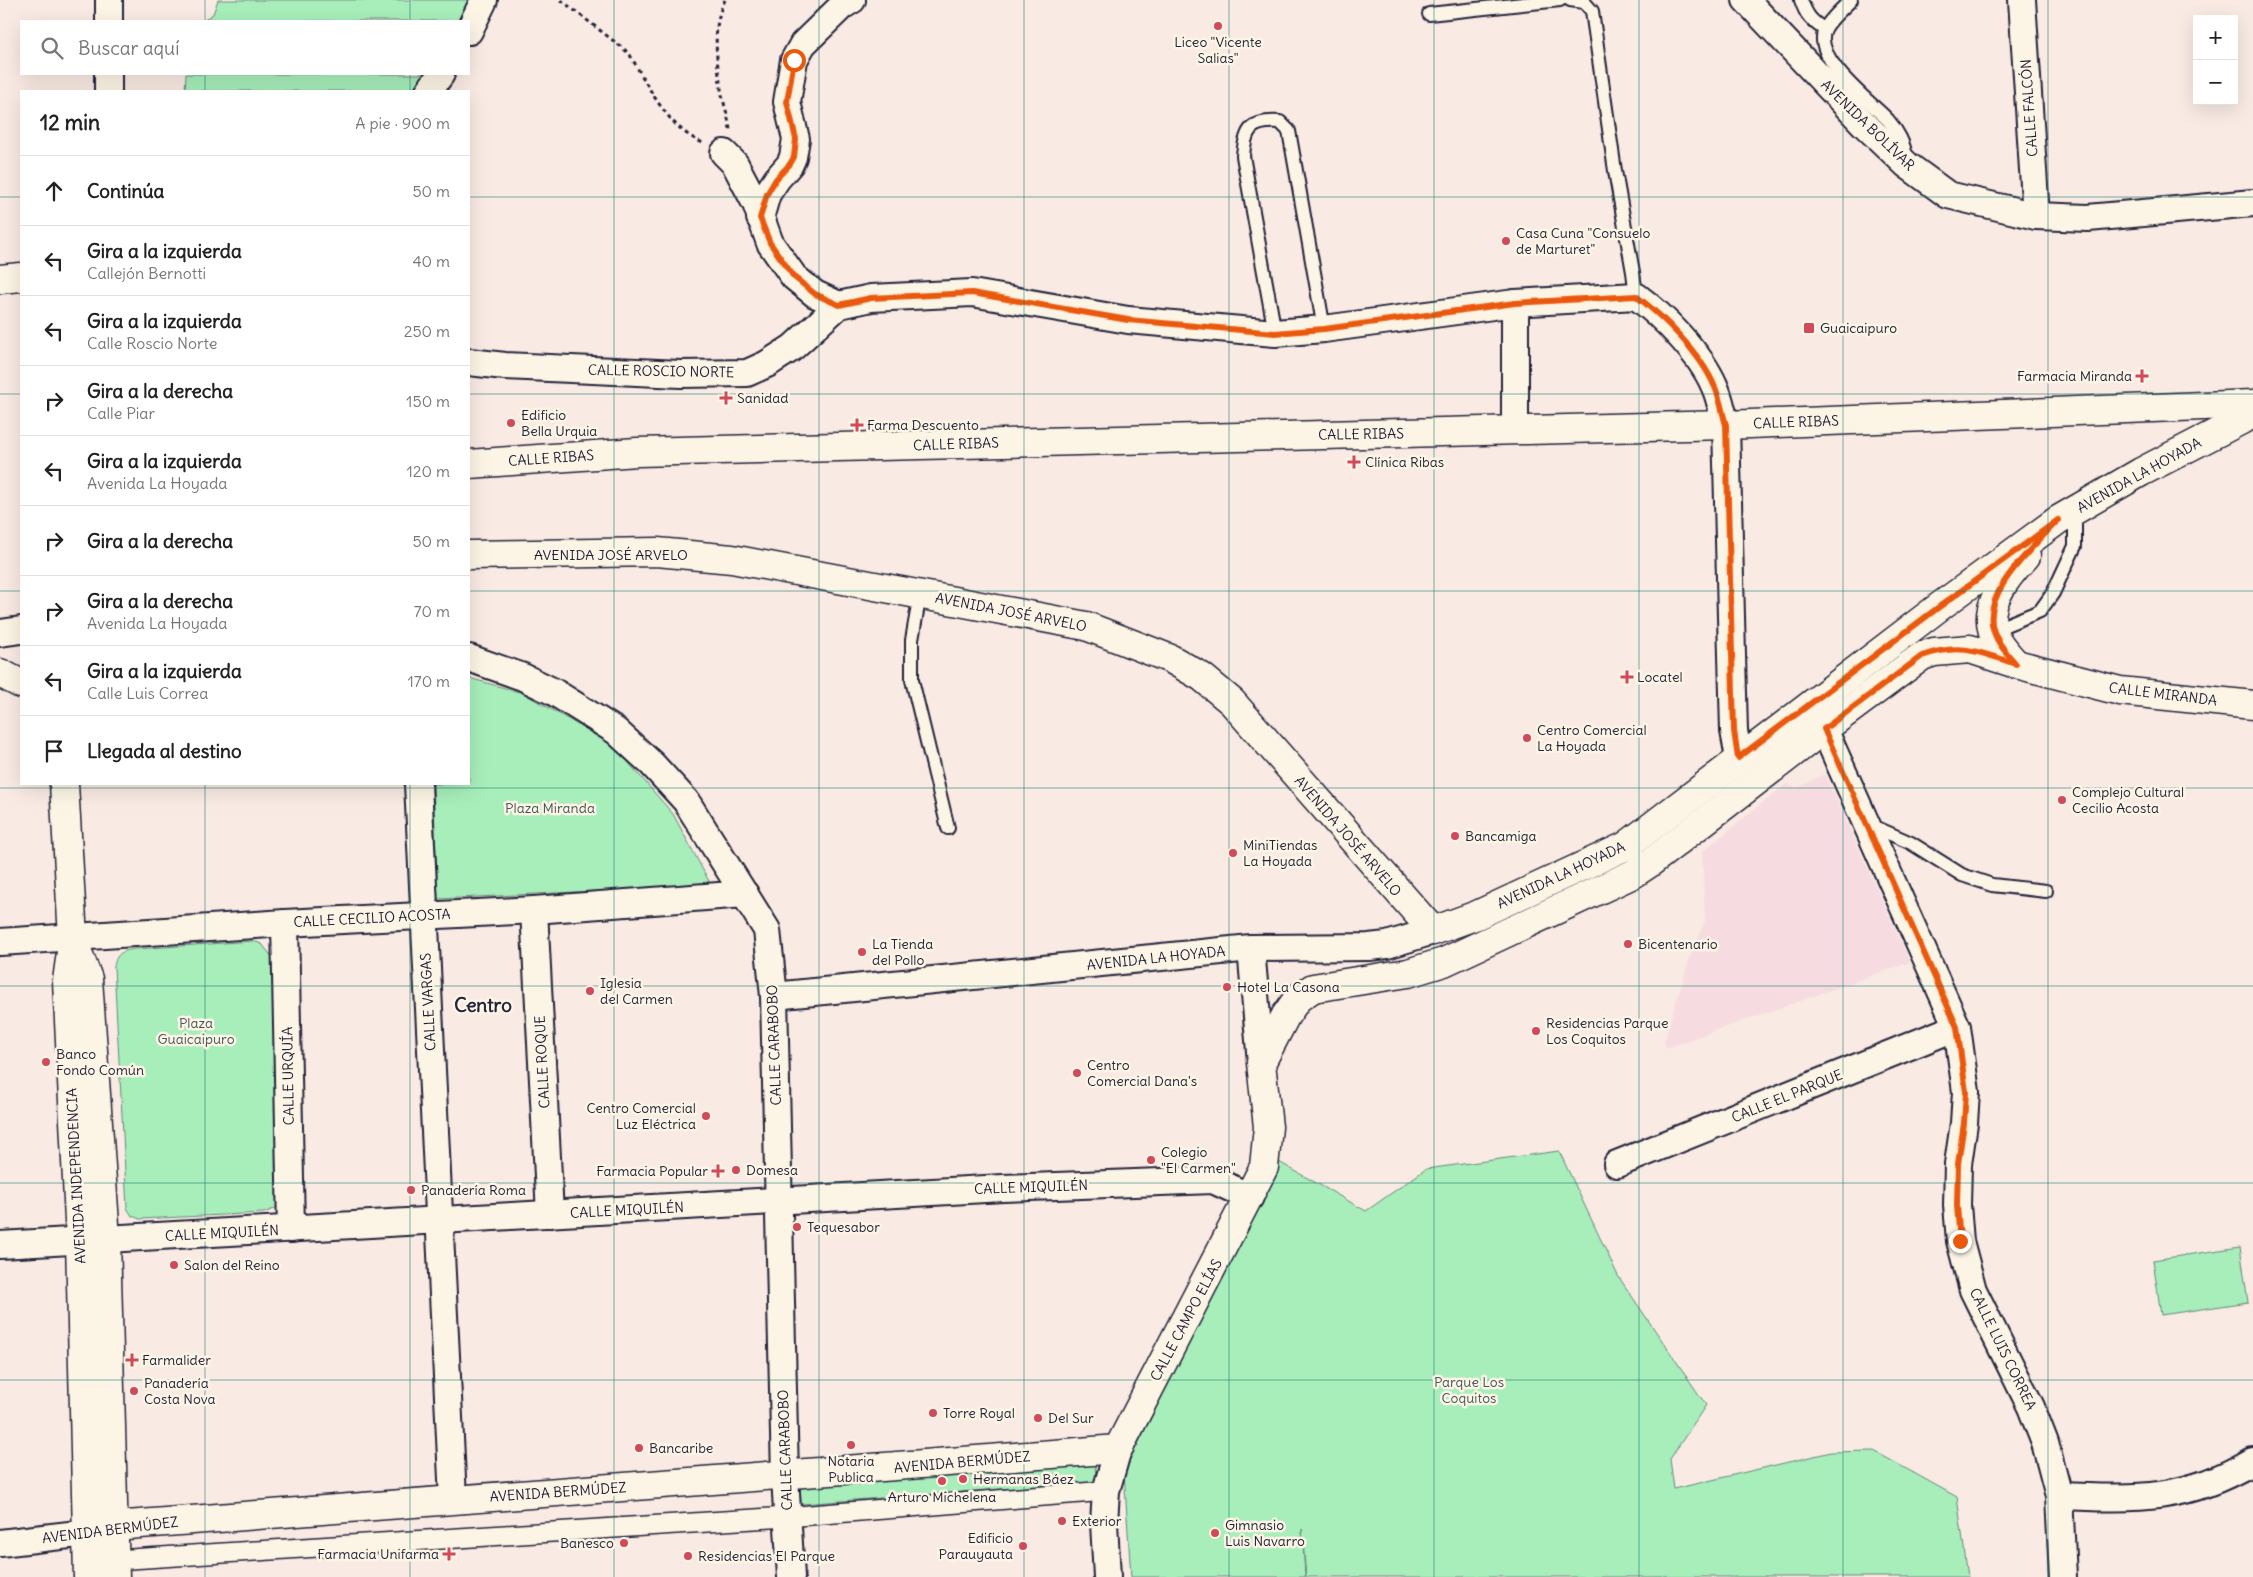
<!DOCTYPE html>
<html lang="es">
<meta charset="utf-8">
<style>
body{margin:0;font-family:Delius,sans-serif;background:#f2f2f2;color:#222}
.controls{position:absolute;right:15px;top:15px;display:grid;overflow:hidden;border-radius:0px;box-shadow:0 5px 20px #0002}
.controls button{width:45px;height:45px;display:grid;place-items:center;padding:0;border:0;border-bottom:1px solid #e0e0e0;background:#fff;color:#222;font:25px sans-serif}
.stop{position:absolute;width:15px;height:15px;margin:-11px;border:4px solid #ea580c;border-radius:50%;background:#fff}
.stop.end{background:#ea580c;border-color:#fff;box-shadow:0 1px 5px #0008}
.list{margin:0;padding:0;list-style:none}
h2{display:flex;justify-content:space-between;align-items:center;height:65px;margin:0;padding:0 20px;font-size:21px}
h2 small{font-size:16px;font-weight:400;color:#767676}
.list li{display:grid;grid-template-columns:32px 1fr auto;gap:15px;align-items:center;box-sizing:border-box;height:70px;padding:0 20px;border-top:1px solid #e0e0e0}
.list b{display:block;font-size:19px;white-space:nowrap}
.list p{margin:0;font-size:16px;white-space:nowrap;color:#767676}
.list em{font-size:16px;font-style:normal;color:#767676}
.icon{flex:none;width:28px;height:28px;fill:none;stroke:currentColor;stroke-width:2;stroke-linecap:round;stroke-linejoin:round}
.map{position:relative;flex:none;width:2253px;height:1577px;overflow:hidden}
.search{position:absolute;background:#fff;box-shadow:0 5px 20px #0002;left:20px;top:20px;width:450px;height:55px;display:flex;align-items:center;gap:12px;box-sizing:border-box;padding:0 18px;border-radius:0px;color:#767676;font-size:19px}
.panel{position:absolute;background:#fff;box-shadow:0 5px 20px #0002;left:20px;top:90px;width:450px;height:695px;border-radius:0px}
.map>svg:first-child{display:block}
.built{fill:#f6dce1}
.green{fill:#a7eeba;stroke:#64887a}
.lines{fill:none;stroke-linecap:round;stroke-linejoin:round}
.service-casing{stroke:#22223b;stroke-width:16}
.pedestrian-casing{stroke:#22223b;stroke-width:22}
.minor-casing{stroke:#22223b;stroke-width:30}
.tertiary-casing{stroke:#22223b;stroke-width:31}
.path{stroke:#22223b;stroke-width:3;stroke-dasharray:4 4;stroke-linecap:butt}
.service{stroke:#fcf5e5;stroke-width:12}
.pedestrian{stroke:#fcf5e5;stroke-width:19}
.minor{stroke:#fcf5e5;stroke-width:26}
.tertiary{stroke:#fcf5e5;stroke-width:28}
.route{stroke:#ea580c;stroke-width:6}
.grid{fill:none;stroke:#0f766e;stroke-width:1;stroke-opacity:0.55}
.poi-dot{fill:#d1495b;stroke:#fcf5e5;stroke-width:2}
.labels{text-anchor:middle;stroke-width:5;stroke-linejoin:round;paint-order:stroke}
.poi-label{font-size:14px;fill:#22223b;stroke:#fcf5e5;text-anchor:start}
.street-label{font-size:14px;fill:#22223b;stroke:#fcf5e5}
.park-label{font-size:14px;fill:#43555b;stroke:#fcf5e5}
.district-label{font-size:19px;font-weight:bold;fill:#22223b;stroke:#fcf5e5}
</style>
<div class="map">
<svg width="2253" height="1577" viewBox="0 0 2253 1577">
<rect width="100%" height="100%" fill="#f9eae3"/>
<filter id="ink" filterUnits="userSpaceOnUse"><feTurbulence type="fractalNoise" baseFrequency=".02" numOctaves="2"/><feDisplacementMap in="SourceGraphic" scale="10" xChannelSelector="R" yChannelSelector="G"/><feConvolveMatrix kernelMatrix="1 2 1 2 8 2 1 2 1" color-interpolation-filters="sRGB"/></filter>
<g filter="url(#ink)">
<polygon class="built" points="1825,774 1910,962 1666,1048 1664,1042 1690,957 1705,921 1702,852 1786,784 1797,788"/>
<g class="green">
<polygon points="218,0 484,0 469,21 203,21 213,14"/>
<polygon points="186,74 441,74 429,91 185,91"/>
<polygon points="469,678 523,693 614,746 673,814 711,885 438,899 433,784 469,784"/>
<path d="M 253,941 L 262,944 L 273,958 L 281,1202 L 274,1209 L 264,1213 L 140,1219 L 132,1216 L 127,1208 L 114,967 C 116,953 122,951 135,949 Z"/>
<polygon points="1559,1151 1618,1276 1706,1405 1670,1459 1674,1489 1831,1452 1874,1451 1957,1497 1968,1577 1306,1577 1302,1529 1305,1577 1131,1577 1124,1472 1279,1162 1366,1211 1426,1169"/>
<polygon points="2240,1247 2248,1302 2161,1315 2153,1260"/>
<polygon points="1095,1461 1096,1482 801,1504 800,1483"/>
</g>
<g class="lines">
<g class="service-casing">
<g id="service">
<polyline points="1570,0 1584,2 1592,11 1615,171 1633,272 1636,296"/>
<path d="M 1801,0 C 1806,15 1811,21 1824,29"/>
<path d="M 1851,0 C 1843,8 1830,19 1825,29 C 1811,58 1871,102 1888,120 C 1897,130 1905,145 1906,158"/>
<polyline points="1429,14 1560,0"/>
<path d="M 1275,333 L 1243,156 C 1245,129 1251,120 1280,122 L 1289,131 L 1324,329"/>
<polyline points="920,594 912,640 912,680 948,828"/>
<polyline points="1993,630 2040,611 2053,593 2075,546 2075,511"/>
<polyline points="1868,824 1911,843 1962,875 1992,885 2046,891"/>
</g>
</g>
<g class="pedestrian-casing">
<polyline id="pedestrian" points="115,1560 786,1517 1106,1491"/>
</g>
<g class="minor-casing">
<g id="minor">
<polyline points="1746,0 1864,124 1907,165 1948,195 2036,216 2088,218 2253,203"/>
<polyline points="2022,0 2036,216"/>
<polyline points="109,21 109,0"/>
<polyline points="469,31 484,0"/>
<polyline points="108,91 108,74"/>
<polyline points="429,91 441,74"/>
<polyline points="724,153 735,164 756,204 770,243 794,277 815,294 839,305"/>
<polyline points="760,218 767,194 777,179 790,164 793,157 796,139 787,102 794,60 803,44 842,6 852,0"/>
<polyline points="1515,303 1515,430"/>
<path d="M 469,362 L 505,366 L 681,374 L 747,373 L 767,364 L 792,348 L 839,305 L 871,298 L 972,293 L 1128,320 L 1275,333 L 1324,329 L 1515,303 L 1636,296 C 1663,316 1700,353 1714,385 C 1720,397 1722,412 1726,425 L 1734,731 L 1739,758"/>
<polyline points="0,633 21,630"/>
<polyline points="469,658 523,677 554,692 616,731 652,764 686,801 767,930 774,996 785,1477 791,1577"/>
<polyline points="1824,729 1957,1027 1966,1092 1964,1123 1958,1164 1957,1205 1960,1241 1973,1290 2031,1407 2045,1443 2059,1496 2063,1577"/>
<polyline points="418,784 453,1499"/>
<polyline points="534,910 550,1214"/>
<polyline points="285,923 291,1229"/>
<polyline points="0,942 285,923 534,910 745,894"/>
<polyline points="1251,948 1261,1063"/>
<polyline points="774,996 1251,948 1369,947 1387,945 1433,931"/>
<polyline points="1617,1164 1957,1027"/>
<polyline points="0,1245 1003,1188 1213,1180 1250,1197"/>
<path d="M 2059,1496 C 2136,1499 2184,1502 2253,1461"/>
<polyline points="0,1543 87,1533"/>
<polyline points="1107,1577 1104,1523 1106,1491 1118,1449"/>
</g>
</g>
<g class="tertiary-casing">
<g id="tertiary">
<polyline points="0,279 21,277"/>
<polyline points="469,464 637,452 1726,425 2253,404"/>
<polyline points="469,555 657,552 732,559 1086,626 1171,659 1202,677 1232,702 1433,931 1477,915 1626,846 1939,607 2058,520 2141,472 2253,414"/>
<path d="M 2016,664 C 2010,657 2003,650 1998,642 C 1978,611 2005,578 2026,556"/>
<polyline points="0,673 21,684"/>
<polyline points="64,784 73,938 67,981 80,1240 88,1577"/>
<polyline points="74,942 88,979 106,1239 115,1577"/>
<path d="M 87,1533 L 114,1526 C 449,1499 784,1477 1118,1449 L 1264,1167 L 1268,1127 L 1261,1063 L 1286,1015 L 1298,998 L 1313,988 L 1408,973 L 1444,962 L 1633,874 L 1651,862 L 1824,729 L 1922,656 L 1934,652 L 1970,649 L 2016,664 L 2120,691 L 2253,705"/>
</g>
</g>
<g class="path">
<path d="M 561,0 L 624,49 L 630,55 C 649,87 667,128 703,143"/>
<path d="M 725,0 C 711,27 717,61 721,89 C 723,103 729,117 730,131"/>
</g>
<use href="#service" class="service"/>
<use href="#pedestrian" class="pedestrian"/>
<use href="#minor" class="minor"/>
<use href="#tertiary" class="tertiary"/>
</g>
</g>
<g class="lines" filter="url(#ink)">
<path class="route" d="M 794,60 L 787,102 L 796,139 L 794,157 L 790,164 L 776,179 L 767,194 L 760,218 L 770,243 L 794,277 L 815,294 L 839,305 L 871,298 L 972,293 L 1128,320 L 1275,333 L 1324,329 L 1515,303 L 1636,296 C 1663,316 1700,353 1714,385 C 1720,397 1722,412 1726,425 L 1734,731 L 1738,758 L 1939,607 L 2058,520 C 2035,546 1979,593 1994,632 C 1998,645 2008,654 2016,664 C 1980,652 1960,642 1922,656 L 1824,729 L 1957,1027 L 1966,1092 L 1964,1123 L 1958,1164 L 1957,1206 L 1960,1241"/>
</g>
<path class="grid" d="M 205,0 L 205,21M 410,0 L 410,21M 614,0 L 614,1577M 819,0 L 819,1577M 1024,0 L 1024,1577M 1229,0 L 1229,1577M 1434,0 L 1434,1577M 1639,0 L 1639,1577M 1843,0 L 1843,1577M 2048,0 L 2048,1577M 205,74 L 205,91M 410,74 L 410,91M 0,197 L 21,197M 469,197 L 2253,197M 0,394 L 21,394M 469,394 L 2253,394M 0,591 L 21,591M 469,591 L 2253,591M 205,784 L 205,1577M 410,784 L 410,1577M 0,788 L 2253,788M 0,986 L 2253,986M 0,1183 L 2253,1183M 0,1380 L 2253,1380"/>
<g class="poi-dot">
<circle cx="1218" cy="26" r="5"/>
<circle cx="1506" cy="241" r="5"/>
<rect x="1803" y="322" width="12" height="12" rx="2.5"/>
<path d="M2139.5 368.5h5v5h5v5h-5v5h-5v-5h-5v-5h5z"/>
<path d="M723.5 390.5h5v5h5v5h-5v5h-5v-5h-5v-5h5z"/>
<circle cx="511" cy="423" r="5"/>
<path d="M854.5 417.5h5v5h5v5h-5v5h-5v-5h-5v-5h5z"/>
<path d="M1351.5 454.5h5v5h5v5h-5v5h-5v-5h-5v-5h5z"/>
<path d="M1624.5 669.5h5v5h5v5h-5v5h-5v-5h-5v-5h5z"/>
<circle cx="1527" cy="738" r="5"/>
<circle cx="2062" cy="800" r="5"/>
<circle cx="1455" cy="836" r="5"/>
<circle cx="1233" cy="853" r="5"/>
<circle cx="1628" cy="944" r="5"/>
<circle cx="862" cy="952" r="5"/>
<circle cx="1227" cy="987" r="5"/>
<circle cx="590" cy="991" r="5"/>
<circle cx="1536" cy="1031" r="5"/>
<circle cx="46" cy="1062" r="5"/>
<circle cx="1077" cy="1073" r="5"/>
<circle cx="706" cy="1116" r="5"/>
<circle cx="1151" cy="1160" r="5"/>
<circle cx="736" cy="1170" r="5"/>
<path d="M715.5 1163.5h5v5h5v5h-5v5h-5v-5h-5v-5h5z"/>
<circle cx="411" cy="1190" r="5"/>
<circle cx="797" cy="1227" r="5"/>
<circle cx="174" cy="1265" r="5"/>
<path d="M129.5 1352.5h5v5h5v5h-5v5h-5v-5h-5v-5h5z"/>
<circle cx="134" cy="1391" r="5"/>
<circle cx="933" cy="1413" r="5"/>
<circle cx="1038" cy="1418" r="5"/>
<circle cx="851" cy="1445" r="5"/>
<circle cx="639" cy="1448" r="5"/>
<circle cx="963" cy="1479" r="5"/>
<circle cx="942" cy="1481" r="5"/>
<circle cx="1062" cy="1521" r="5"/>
<circle cx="1215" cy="1533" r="5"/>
<circle cx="624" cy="1543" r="5"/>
<circle cx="1023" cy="1546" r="5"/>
<path d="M446.5 1546.5h5v5h5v5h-5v5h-5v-5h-5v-5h5z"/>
<circle cx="688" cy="1556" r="5"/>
</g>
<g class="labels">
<g class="poi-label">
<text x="1218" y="47" text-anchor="middle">Liceo "Vicente<tspan x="1218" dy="16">Salias"</tspan></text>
<text x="1516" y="238">Casa Cuna "Consuelo<tspan x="1516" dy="16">de Marturet"</tspan></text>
<text x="1820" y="333">Guaicaipuro</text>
<text x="2132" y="381" text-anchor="end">Farmacia Miranda</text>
<text x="737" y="403">Sanidad</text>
<text x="521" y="420">Edificio<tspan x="521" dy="16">Bella Urquia</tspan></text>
<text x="867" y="430">Farma Descuento</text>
<text x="1365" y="467">Clínica Ribas</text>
<text x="1637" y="682">Locatel</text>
<text x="1537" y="735">Centro Comercial<tspan x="1537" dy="16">La Hoyada</tspan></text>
<text x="2072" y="797">Complejo Cultural<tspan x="2072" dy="16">Cecilio Acosta</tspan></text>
<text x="1465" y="841">Bancamiga</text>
<text x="1243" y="850">MiniTiendas<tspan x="1243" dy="16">La Hoyada</tspan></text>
<text x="872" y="949">La Tienda<tspan x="872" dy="16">del Pollo</tspan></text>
<text x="1638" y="949">Bicentenario</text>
<text x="600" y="988">Iglesia<tspan x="600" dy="16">del Carmen</tspan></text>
<text x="1237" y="992">Hotel La Casona</text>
<text x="1546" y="1028">Residencias Parque<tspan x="1546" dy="16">Los Coquitos</tspan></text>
<text x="56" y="1059">Banco<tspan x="56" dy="16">Fondo Común</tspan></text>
<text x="1087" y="1070">Centro<tspan x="1087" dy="16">Comercial Dana's</tspan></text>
<text x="696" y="1113" text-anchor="end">Centro Comercial<tspan x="696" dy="16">Luz Eléctrica</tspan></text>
<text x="1161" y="1157">Colegio<tspan x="1161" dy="16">"El Carmen"</tspan></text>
<text x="746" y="1175">Domesa</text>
<text x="708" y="1176" text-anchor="end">Farmacia Popular</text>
<text x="421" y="1195">Panadería Roma</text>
<text x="807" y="1232">Tequesabor</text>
<text x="184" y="1270">Salon del Reino</text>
<text x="142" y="1365">Farmalider</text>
<text x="144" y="1388">Panadería<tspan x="144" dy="16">Costa Nova</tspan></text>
<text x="943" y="1418">Torre Royal</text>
<text x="1048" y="1423">Del Sur</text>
<text x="649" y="1453">Bancaribe</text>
<text x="851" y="1466" text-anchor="middle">Notaria<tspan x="851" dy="16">Publica</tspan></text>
<text x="973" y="1484">Hermanas Báez</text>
<text x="942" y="1502" text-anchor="middle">Arturo Michelena</text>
<text x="1072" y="1526">Exterior</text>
<text x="1225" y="1530">Gimnasio<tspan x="1225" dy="16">Luis Navarro</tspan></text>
<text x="1013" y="1543" text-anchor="end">Edificio<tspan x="1013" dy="16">Parauyauta</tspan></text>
<text x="614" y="1548" text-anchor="end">Banesco</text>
<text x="439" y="1559" text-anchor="end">Farmacia Unifarma</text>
<text x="698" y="1561">Residencias El Parque</text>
</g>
<g class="street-label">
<text transform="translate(2029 108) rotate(-94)" y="5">CALLE FALCÓN</text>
<text transform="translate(1868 125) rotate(44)" y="5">AVENIDA BOLÍVAR</text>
<text transform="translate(661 371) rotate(1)" y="5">CALLE ROSCIO NORTE</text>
<text transform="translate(1796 422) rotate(-2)" y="5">CALLE RIBAS</text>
<text transform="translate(1361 434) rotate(-1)" y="5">CALLE RIBAS</text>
<text transform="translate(956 444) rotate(-2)" y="5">CALLE RIBAS</text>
<text transform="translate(551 458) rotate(-4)" y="5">CALLE RIBAS</text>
<text transform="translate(2139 475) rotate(-29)" y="5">AVENIDA LA HOYADA</text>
<text x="611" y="560">AVENIDA JOSÉ ARVELO</text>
<text transform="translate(1011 612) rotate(11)" y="5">AVENIDA JOSÉ ARVELO</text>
<text transform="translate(2163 694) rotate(7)" y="5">CALLE MIRANDA</text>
<text transform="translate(1348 836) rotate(49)" y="5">AVENIDA JOSÉ ARVELO</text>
<text transform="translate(1561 875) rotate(-25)" y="5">AVENIDA LA HOYADA</text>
<text transform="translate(372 918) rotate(-3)" y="5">CALLE CECILIO ACOSTA</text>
<text transform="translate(1156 958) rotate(-6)" y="5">AVENIDA LA HOYADA</text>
<text transform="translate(428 1002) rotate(-93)" y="5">CALLE VARGAS</text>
<text transform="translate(774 1045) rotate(-92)" y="5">CALLE CARABOBO</text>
<text transform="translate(542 1062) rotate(-93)" y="5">CALLE ROQUE</text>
<text transform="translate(288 1076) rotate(-91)" y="5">CALLE URQUÍA</text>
<text transform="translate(1787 1096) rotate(-22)" y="5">CALLE EL PARQUE</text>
<text transform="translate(76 1176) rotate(-93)" y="5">AVENIDA INDEPENDENCIA</text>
<text transform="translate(1031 1187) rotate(-2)" y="5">CALLE MIQUILÉN</text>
<text transform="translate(627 1210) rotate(-3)" y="5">CALLE MIQUILÉN</text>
<text transform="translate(222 1233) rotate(-3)" y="5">CALLE MIQUILÉN</text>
<text transform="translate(1186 1320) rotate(-62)" y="5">CALLE CAMPO ELÍAS</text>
<text transform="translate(2003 1349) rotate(64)" y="5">CALLE LUIS CORREA</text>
<text transform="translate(785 1450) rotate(-92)" y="5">CALLE CARABOBO</text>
<text transform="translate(962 1462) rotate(-5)" y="5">AVENIDA BERMÚDEZ</text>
<text transform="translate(558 1492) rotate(-4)" y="5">AVENIDA BERMÚDEZ</text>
<text transform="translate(110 1530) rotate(-7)" y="5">AVENIDA BERMÚDEZ</text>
</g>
<g class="park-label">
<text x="550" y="813">Plaza Miranda</text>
<text x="196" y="1028">Plaza<tspan x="196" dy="16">Guaicaipuro</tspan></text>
<text x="1469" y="1387">Parque Los<tspan x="1469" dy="16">Coquitos</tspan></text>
</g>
<g class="district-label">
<text x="483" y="1012">Centro</text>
</g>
</g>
</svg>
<div class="controls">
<button>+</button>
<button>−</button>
</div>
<div class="stop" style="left:794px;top:60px"></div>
<div class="stop end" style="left:1960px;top:1241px"></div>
<div class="search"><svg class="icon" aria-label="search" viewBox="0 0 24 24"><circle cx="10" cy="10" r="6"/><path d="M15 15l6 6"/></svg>Buscar aquí</div>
<section class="panel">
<h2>12 min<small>A pie · 900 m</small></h2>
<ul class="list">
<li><svg class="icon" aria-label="ahead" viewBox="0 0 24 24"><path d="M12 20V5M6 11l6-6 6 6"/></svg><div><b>Continúa</b></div><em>50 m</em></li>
<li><svg class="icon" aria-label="left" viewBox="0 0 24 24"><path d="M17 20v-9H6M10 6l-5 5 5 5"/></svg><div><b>Gira a la izquierda</b><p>Callejón Bernotti</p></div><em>40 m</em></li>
<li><svg class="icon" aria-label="left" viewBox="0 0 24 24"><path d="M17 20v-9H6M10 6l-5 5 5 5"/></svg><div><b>Gira a la izquierda</b><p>Calle Roscio Norte</p></div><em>250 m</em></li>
<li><svg class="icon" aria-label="right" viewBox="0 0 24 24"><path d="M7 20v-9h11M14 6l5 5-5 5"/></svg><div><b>Gira a la derecha</b><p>Calle Piar</p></div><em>150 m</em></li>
<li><svg class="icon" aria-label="left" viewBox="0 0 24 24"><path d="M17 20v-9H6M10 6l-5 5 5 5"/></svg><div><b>Gira a la izquierda</b><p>Avenida La Hoyada</p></div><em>120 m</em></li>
<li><svg class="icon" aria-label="right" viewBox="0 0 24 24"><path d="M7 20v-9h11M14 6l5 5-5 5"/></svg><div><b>Gira a la derecha</b></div><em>50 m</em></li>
<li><svg class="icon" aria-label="right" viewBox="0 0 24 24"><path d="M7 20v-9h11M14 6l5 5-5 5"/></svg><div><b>Gira a la derecha</b><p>Avenida La Hoyada</p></div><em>70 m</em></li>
<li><svg class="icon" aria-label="left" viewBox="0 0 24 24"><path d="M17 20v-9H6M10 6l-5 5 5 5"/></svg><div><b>Gira a la izquierda</b><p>Calle Luis Correa</p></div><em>170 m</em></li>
<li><svg class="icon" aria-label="arrive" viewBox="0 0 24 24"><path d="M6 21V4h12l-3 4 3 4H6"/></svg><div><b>Llegada al destino</b></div></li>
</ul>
</section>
</div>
